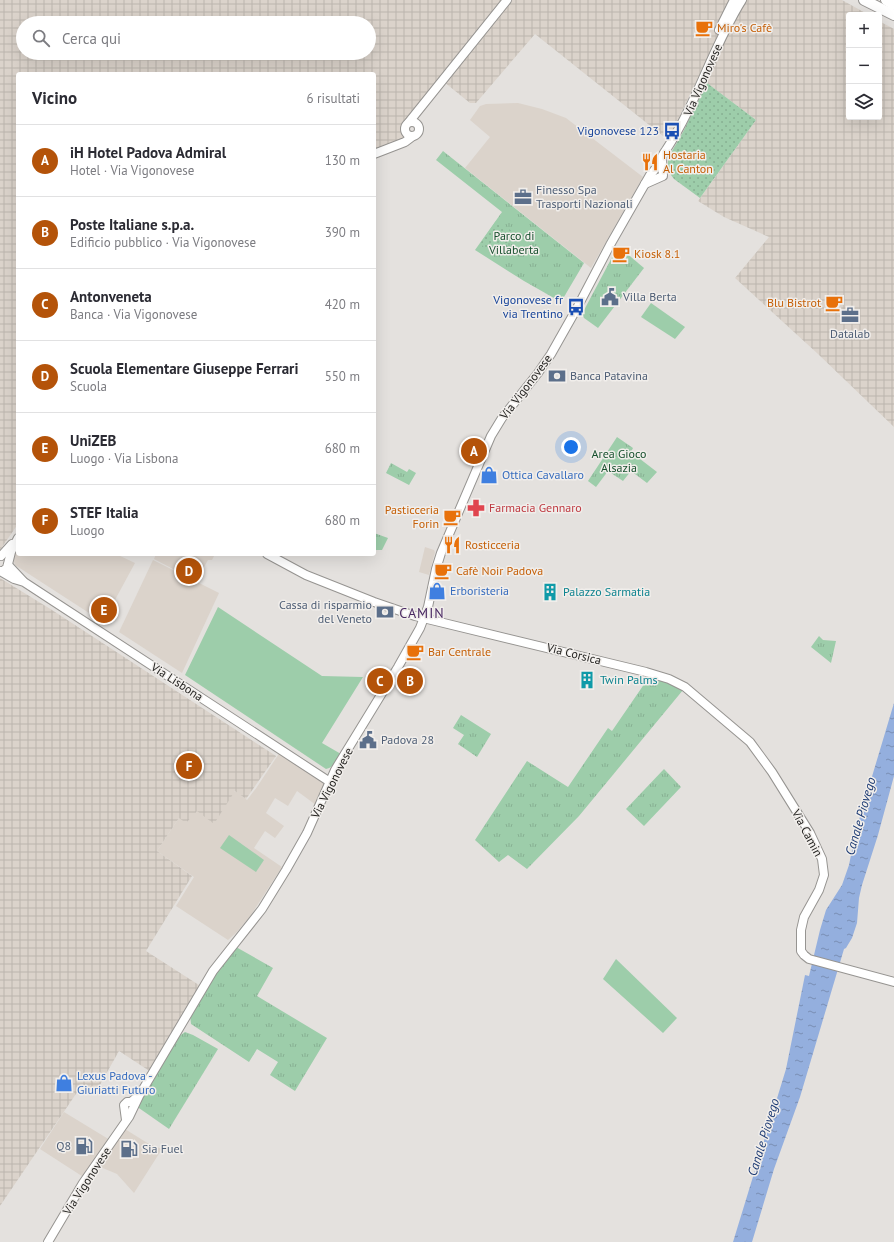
<!DOCTYPE html>
<html lang="it">
<meta charset="utf-8">
<style>
body{margin:0;font-family:"PT Sans",sans-serif;background:#f2f2f3;color:#2b2b33}
.controls{position:absolute;right:12px;top:12px;display:grid;overflow:hidden;border-radius:4px;box-shadow:0 4px 16px #0002}
.controls button{width:36px;height:36px;display:grid;place-items:center;padding:0;border:0;border-bottom:1px solid #e1e1e2;background:#fff;color:#2b2b33;font:20px sans-serif}
.you{position:absolute;left:571px;top:447px;width:14px;height:14px;margin:-10px;border:3px solid #fff;border-radius:50%;background:#1a73e8;box-shadow:0 0 0 6px #1a73e833}
.badge{display:grid;place-items:center;width:26px;height:26px;border-radius:50%;background:#b45309;color:#fff;font-size:13px;font-weight:700}
.pin{position:absolute;translate:-50% -50%;border:2px solid #fff;box-shadow:0 1px 4px #0006}
.list{margin:0;padding:0;list-style:none}
h2{display:flex;justify-content:space-between;align-items:center;height:52px;margin:0;padding:0 16px;font-size:17px}
h2 small{font-size:13px;font-weight:400;color:#7c7c81}
.list li{display:grid;grid-template-columns:26px 1fr auto;gap:12px;align-items:center;box-sizing:border-box;height:72px;padding:0 16px;border-top:1px solid #e1e1e2}
.list b{display:block;font-size:15px;white-space:nowrap}
.list p{margin:0;font-size:13px;white-space:nowrap;color:#7c7c81}
.list em{font-size:13px;font-style:normal;color:#7c7c81}
.icon{flex:none;width:22px;height:22px;fill:none;stroke:currentColor;stroke-width:2;stroke-linecap:round;stroke-linejoin:round}
.map{position:relative;flex:none;width:894px;height:1242px;overflow:hidden}
.search{position:absolute;background:#fff;box-shadow:0 4px 16px #0002;left:16px;top:16px;width:360px;height:44px;display:flex;align-items:center;gap:10px;box-sizing:border-box;padding:0 14px;border-radius:22px;color:#7c7c81;font-size:15px}
.panel{position:absolute;background:#fff;box-shadow:0 4px 16px #0002;left:16px;top:72px;width:360px;height:484px;border-radius:4px}
.map>svg:first-child{display:block}
.built{fill:#dbd3cb}
.industrial{fill:url(#industrial-grid);fill-rule:evenodd}
.grass{fill:#9dcdaa}
.park{fill:url(#park-tufts)}
.garden{fill:url(#garden-dots)}
.water{fill:url(#water-ripples)}
.lines{fill:none;stroke-linecap:round;stroke-linejoin:round}
.secondary-casing{stroke:#969491;stroke-width:10}
.highway-casing{stroke:#969491;stroke-width:12}
.secondary{stroke:#fff;stroke-width:8}
.highway{stroke:#fff;stroke-width:10}
.labels{text-anchor:middle;stroke-width:3;stroke-linejoin:round;paint-order:stroke}
.food-label{font-size:12px;fill:#c56008;stroke:#f1eeeb;text-anchor:start}
.street-label{font-size:12px;fill:#242321;stroke:#f1eeeb}
.transit-label{font-size:12px;fill:#164399;stroke:#f1eeeb;text-anchor:end}
.service-label{font-size:12px;fill:#4e5e75;stroke:#f1eeeb;text-anchor:start}
.park-label{font-size:12px;fill:#16502d;stroke:#f1eeeb}
.shop-label{font-size:12px;fill:#366cbe;stroke:#f1eeeb;text-anchor:start}
.health-label{font-size:12px;fill:#be3a42;stroke:#f1eeeb;text-anchor:start}
.culture-label{font-size:12px;fill:#0d838f;stroke:#f1eeeb;text-anchor:start}
.water-label{font-size:13px;font-style:italic;fill:#1d3b74;stroke:#f1eeeb}
.quarter-label{font-size:14px;letter-spacing:1px;fill:#4a2a63;stroke:#f1eeeb}
</style>
<div class="map">
<svg width="894" height="1242" viewBox="0 0 894 1242">
<defs>
<pattern id="industrial-grid" width="8" height="8" patternUnits="userSpaceOnUse"><rect width="8" height="8" fill="#dbd3cb"/><path d="M0 4h8M4 0v8" fill="none" stroke="#bcb5ae"/></pattern>
<pattern id="park-tufts" width="24" height="20" patternUnits="userSpaceOnUse"><rect width="24" height="20" fill="#9dcdaa"/><path d="M3 7l-1-3M5 7V3M7 7l1-3M15 17l-1-3M17 17v-4M19 17l1-3" fill="none" stroke="#87b092"/></pattern>
<pattern id="garden-dots" width="8" height="8" patternUnits="userSpaceOnUse"><rect width="8" height="8" fill="#9dcdaa"/><path d="M2 2h.1M6 6h.1" fill="none" stroke="#87b092" stroke-width="1.8" stroke-linecap="round"/></pattern>
<pattern id="water-ripples" width="26" height="14" patternUnits="userSpaceOnUse"><rect width="26" height="14" fill="#94afde"/><path d="M2 4q2-2 4 0t4 0M15 11q2-2 4 0t4 0" fill="none" stroke="#798eb4"/></pattern>
</defs>
<rect width="100%" height="100%" fill="#e4e1de"/>
<g class="built">
<polygon points="518,103 542,109 566,118 643,177 591,268 465,168 490,137 470,120 480,106 486,104"/>
<polygon points="18,547 18,554 116,554 135,563 103,622 15,565 14,562 14,553"/>
<polygon points="425,547 434,550 435,552 429,575 419,572"/>
<polygon points="156,554 215,554 212,560 208,560 196,581 154,559"/>
<polygon points="153,560 219,593 182,673 119,632"/>
<polygon points="280,752 327,782 316,805 297,791 288,806 275,798 266,813 284,826 275,838 265,831 254,848 282,867 251,915 236,933 228,940 176,906 194,877 157,851 179,818 197,811 236,791 247,800 257,787"/>
<polygon points="64,1112 110,1140 120,1126 149,1144 162,1149 134,1193 117,1174 98,1166 88,1180 40,1149"/>
</g>
<g class="industrial">
<path d="M 0,0 L 842,0 L 869,15 L 849,15 L 849,117 L 879,117 L 879,21 L 894,29 L 894,427 L 818,354 L 735,278 L 769,237 L 724,217 L 698,201 L 756,120 L 700,78 L 698,78 L 668,140 L 535,34 L 476,103 L 470,103 L 444,82 L 419,114 L 402,140 L 374,150 L 374,74 L 18,74 L 18,524 L 0,550 ZM 23,23 L 369,23 L 369,53 L 23,53 Z"/>
<polygon points="0,578 52,610 276,756 246,799 235,791 214,824 197,811 186,823 179,818 157,851 192,876 146,951 202,987 151,1072 119,1051 96,1092 82,1085 0,1206"/>
</g>
<g class="grass">
<polygon points="651,303 685,327 675,339 641,317"/>
<path d="M 218,607 L 322,676 L 363,677 L 322,743 L 341,754 C 337,761 334,767 326,769 L 185,675 Z"/>
<polygon points="229,835 264,860 256,872 220,848"/>
<polygon points="616,959 677,1018 663,1033 603,979"/>
</g>
<g class="park">
<polygon points="443,151 584,263 561,302 524,281 475,250 502,212 436,160"/>
<polygon points="618,246 644,268 598,328 584,318 582,314"/>
<polygon points="617,437 633,448 631,452 657,472 647,483 631,471 623,481 608,471 596,487 588,481"/>
<polygon points="391,463 407,472 409,469 416,473 409,485 386,473"/>
<polygon points="374,533 388,538 382,550 374,550"/>
<polygon points="819,636 823,640 836,641 831,663 811,647"/>
<polygon points="649,677 673,684 683,690 579,816 527,869 508,855 499,862 475,840 527,761 568,787 608,728 612,731"/>
<polygon points="461,715 491,734 477,757 458,744 464,735 453,728"/>
<polygon points="664,769 681,787 644,826 626,809"/>
<polygon points="236,947 273,968 257,996 327,1038 295,1091 270,1075 278,1062 257,1049 249,1062 191,1024 190,1015 212,977"/>
<polygon points="185,1032 193,1035 218,1049 169,1129 136,1106 178,1037"/>
</g>
<g class="garden">
<polygon points="707,83 756,120 700,198 674,179 671,175 668,165 668,158 683,132"/>
<polygon points="496,221 515,233 498,257 480,244"/>
</g>
<polygon class="water" points="894,703 894,776 878,835 862,885 859,898 857,923 852,938 846,948 844,949 800,1097 774,1169 752,1242 733,1242 786,1069 805,975 809,976 820,930 826,910 842,885 849,865 856,830"/>
<g class="lines">
<g class="secondary-casing">
<g id="secondary">
<polyline points="719,30 734,0"/>
<circle cx="412" cy="129" r="7"/>
<polyline points="409,122 507,0"/>
<polyline points="374,154 405,142 413,136"/>
<polyline points="645,184 663,176 662,159"/>
<polyline points="267,554 306,575 374,602 415,616 646,672 669,679 685,687 750,742 772,772 810,833 822,859 824,875 819,890 804,917 801,930 801,951 804,955 809,959 894,982"/>
<polyline points="1,556 12,544"/>
<polyline points="8,565 23,581"/>
<polyline points="0,571 14,579 24,582 330,782"/>
<polyline points="0,571 3,571 7,568 11,552 18,538"/>
<polyline points="126,1120 124,1105 127,1102 131,1102 138,1096"/>
<path d="M 48,1242 L 83,1183 L 129,1117 L 139,1096 L 213,971 L 262,909 L 286,870 L 307,833 L 335,770 L 398,667 L 420,628 L 428,607 L 436,569 L 441,553 L 491,436 L 502,418 L 538,373 L 551,354 L 577,308 L 610,245 L 650,175 C 658,168 660,158 666,150 C 697,103 712,48 742,0"/>
</g>
</g>
<g class="highway-casing">
<g id="highway">
<polyline points="864,0 894,15"/>
<polyline points="886,0 894,5"/>
</g>
</g>
<use href="#secondary" class="secondary"/>
<use href="#highway" class="highway"/>
</g>
<defs>
<g id="cafe-bare" transform="scale(1.38)"><path d="M-5.5-4.5H6V0H3Q3 3.5 0 3.5H-2.5Q-5.5 3.5-5.5 0ZM3-3.2v2h1.7v-2ZM-6 4.5H4V6H-6Z" fill="#e8710a" stroke="#f1eeeb" stroke-width="2.5" paint-order="stroke"/></g>
<g id="bus-bare" transform="scale(1.38)"><path d="M-5-6H5V4H4V6H2V4H-2V6H-4V4H-5ZM-3.5-4V0h7V-4ZM-3.5 1.2v1.5H-2V1.2ZM2 1.2v1.5H3.5V1.2Z" fill="#1a4fb4" stroke="#f1eeeb" stroke-width="2.5" paint-order="stroke"/></g>
<g id="restaurant-bare" transform="scale(1.38)"><path d="M-5-6h1v4h1v-4h1v4h1v-4h1v5L-1.5 .5V6h-2V.5L-5-1ZM5-6V6H3V1.5H1.5Q1.5-4 5-6Z" fill="#e8710a" stroke="#f1eeeb" stroke-width="2.5" paint-order="stroke"/></g>
<g id="office-bare" transform="scale(1.38)"><path d="M-6-3h4V-5.5h4V-3h4V5H-6ZM-1-4.5V-3h2v-1.5ZM-6 0V1H6V0Z" fill="#5c6f8a" stroke="#f1eeeb" stroke-width="2.5" paint-order="stroke"/></g>
<g id="civic-bare" transform="scale(1.38)"><path d="M-.6-6.5H3V-4.5H.6V-3L4-1V1h2V6H-6V1h2V-1L-.6-3ZM-1.2 2.5V6h2.4V2.5Z" fill="#5c6f8a" stroke="#f1eeeb" stroke-width="2.5" paint-order="stroke"/></g>
<g id="bank-bare" transform="scale(1.38)"><path d="M-6-4H6V4H-6ZM0-2.3a2.3 2.3 0 1 0 0 4.6a2.3 2.3 0 1 0 0-4.6Z" fill="#5c6f8a" stroke="#f1eeeb" stroke-width="2.5" paint-order="stroke"/></g>
<g id="shop-bare" transform="scale(1.38)"><path d="M-5-2.5h2.3a2.7 3.5 0 0 1 5.4 0H5L5.5 6h-11ZM-1.5-2.5h3a1.5 2.3 0 0 0-3 0Z" fill="#3f7fe0" stroke="#f1eeeb" stroke-width="2.5" paint-order="stroke"/></g>
<g id="pharmacy-bare" transform="scale(1.38)"><path d="M-2-6h4v4h4v4h-4v4h-4v-4h-4v-4h4Z" fill="#e0444e" stroke="#f1eeeb" stroke-width="2.5" paint-order="stroke"/></g>
<g id="building-bare" transform="scale(1.38)"><path d="M-4-6H4V6H1V3H-1V6H-4ZM-2.5-4.3h1.7v1.8h-1.7ZM.8-4.3h1.7v1.8H.8ZM-2.5-1h1.7V.8h-1.7ZM.8-1h1.7V.8H.8Z" fill="#0f9aa8" stroke="#f1eeeb" stroke-width="2.5" paint-order="stroke"/></g>
<g id="fuel-bare" transform="scale(1.38)"><path d="M-5.5-6h7V0h2V4h1.3V-2.5L3-4.5l.8-.8L6-3V5H2.5V1h-1V6h-7ZM-4.2-4.7v3.2H.2V-4.7Z" fill="#5c6f8a" stroke="#f1eeeb" stroke-width="2.5" paint-order="stroke"/></g>
</defs>
<g fill-rule="evenodd">
<use href="#cafe-bare" x="704" y="28"/>
<use href="#bus-bare" x="672" y="131"/>
<use href="#restaurant-bare" x="650" y="162"/>
<use href="#office-bare" x="523" y="197"/>
<use href="#cafe-bare" x="621" y="254"/>
<use href="#civic-bare" x="610" y="297"/>
<use href="#cafe-bare" x="834" y="303"/>
<use href="#bus-bare" x="576" y="307"/>
<use href="#office-bare" x="850" y="315"/>
<use href="#bank-bare" x="557" y="376"/>
<use href="#shop-bare" x="489" y="475"/>
<use href="#pharmacy-bare" x="476" y="508"/>
<use href="#cafe-bare" x="452" y="517"/>
<use href="#restaurant-bare" x="452" y="545"/>
<use href="#cafe-bare" x="443" y="571"/>
<use href="#shop-bare" x="437" y="591"/>
<use href="#building-bare" x="550" y="592"/>
<use href="#bank-bare" x="385" y="612"/>
<use href="#cafe-bare" x="415" y="652"/>
<use href="#building-bare" x="587" y="680"/>
<use href="#civic-bare" x="368" y="740"/>
<use href="#shop-bare" x="64" y="1083"/>
<use href="#fuel-bare" x="84" y="1146"/>
<use href="#fuel-bare" x="129" y="1149"/>
</g>
<g class="labels">
<g class="food-label">
<text x="717" y="32">Miro's Cafè</text>
<text x="663" y="159">Hostaria<tspan x="663" dy="14">Al Canton</tspan></text>
<text x="634" y="258">Kiosk 8.1</text>
<text x="821" y="307" text-anchor="end">Blu Bistrot</text>
<text x="439" y="514" text-anchor="end">Pasticceria<tspan x="439" dy="14">Forin</tspan></text>
<text x="465" y="549">Rosticceria</text>
<text x="456" y="575">Cafè Noir Padova</text>
<text x="428" y="656">Bar Centrale</text>
</g>
<g class="street-label">
<text transform="translate(703 80) rotate(-66)" y="4">Via Vigonovese</text>
<text transform="translate(526 387) rotate(-53)" y="4">Via Vigonovese</text>
<text transform="translate(574 654) rotate(14)" y="4">Via Corsica</text>
<text transform="translate(177 682) rotate(33)" y="4">Via Lisbona</text>
<text transform="translate(332 783) rotate(-63)" y="4">Via Vigonovese</text>
<text transform="translate(807 833) rotate(62)" y="4">Via Camin</text>
<text transform="translate(87 1181) rotate(-57)" y="4">Via Vigonovese</text>
</g>
<g class="transit-label">
<text x="659" y="135">Vigonovese 123</text>
<text x="563" y="304">Vigonovese fr<tspan x="563" dy="14">via Trentino</tspan></text>
</g>
<g class="service-label">
<text x="536" y="194">Finesso Spa<tspan x="536" dy="14">Trasporti Nazionali</tspan></text>
<text x="623" y="301">Villa Berta</text>
<text x="850" y="338" text-anchor="middle">Datalab</text>
<text x="570" y="380">Banca Patavina</text>
<text x="372" y="609" text-anchor="end">Cassa di risparmio<tspan x="372" dy="14">del Veneto</tspan></text>
<text x="381" y="744">Padova 28</text>
<text x="71" y="1150" text-anchor="end">Q8</text>
<text x="142" y="1153">Sia Fuel</text>
</g>
<g class="park-label">
<text x="514" y="240">Parco di<tspan x="514" dy="14">Villaberta</tspan></text>
<text x="619" y="458">Area Gioco<tspan x="619" dy="14">Alsazia</tspan></text>
</g>
<g class="shop-label">
<text x="502" y="479">Ottica Cavallaro</text>
<text x="450" y="595">Erboristeria</text>
<text x="77" y="1080">Lexus Padova -<tspan x="77" dy="14">Giuriatti Futuro</tspan></text>
</g>
<g class="health-label">
<text x="489" y="512">Farmacia Gennaro</text>
</g>
<g class="culture-label">
<text x="563" y="596">Palazzo Sarmatia</text>
<text x="600" y="684">Twin Palms</text>
</g>
<g class="water-label">
<text transform="translate(860 816) rotate(-74)" y="5">Canale Piovego</text>
<text transform="translate(763 1137) rotate(-73)" y="5">Canale Piovego</text>
</g>
<g class="quarter-label">
<text x="422" y="618">CAMIN</text>
</g>
</g>
</svg>
<div class="controls">
<button>+</button>
<button>−</button>
<button><svg class="icon" aria-label="layers" viewBox="0 0 24 24"><path d="M12 4l9 5-9 5-9-5zM3 14l9 5 9-5"/></svg></button>
</div>
<div class="you"></div>
<div class="pin badge" style="left:474px;top:451px">A</div>
<div class="pin badge" style="left:410px;top:681px">B</div>
<div class="pin badge" style="left:380px;top:681px">C</div>
<div class="pin badge" style="left:189px;top:571px">D</div>
<div class="pin badge" style="left:104px;top:610px">E</div>
<div class="pin badge" style="left:189px;top:766px">F</div>
<div class="search"><svg class="icon" aria-label="search" viewBox="0 0 24 24"><circle cx="10" cy="10" r="6"/><path d="M15 15l6 6"/></svg>Cerca qui</div>
<section class="panel">
<h2>Vicino<small>6 risultati</small></h2>
<ul class="list">
<li><span class="badge">A</span><div><b>iH Hotel Padova Admiral</b><p>Hotel · Via Vigonovese</p></div><em>130 m</em></li>
<li><span class="badge">B</span><div><b>Poste Italiane s.p.a.</b><p>Edificio pubblico · Via Vigonovese</p></div><em>390 m</em></li>
<li><span class="badge">C</span><div><b>Antonveneta</b><p>Banca · Via Vigonovese</p></div><em>420 m</em></li>
<li><span class="badge">D</span><div><b>Scuola Elementare Giuseppe Ferrari</b><p>Scuola</p></div><em>550 m</em></li>
<li><span class="badge">E</span><div><b>UniZEB</b><p>Luogo · Via Lisbona</p></div><em>680 m</em></li>
<li><span class="badge">F</span><div><b>STEF Italia</b><p>Luogo</p></div><em>680 m</em></li>
</ul>
</section>
</div>
